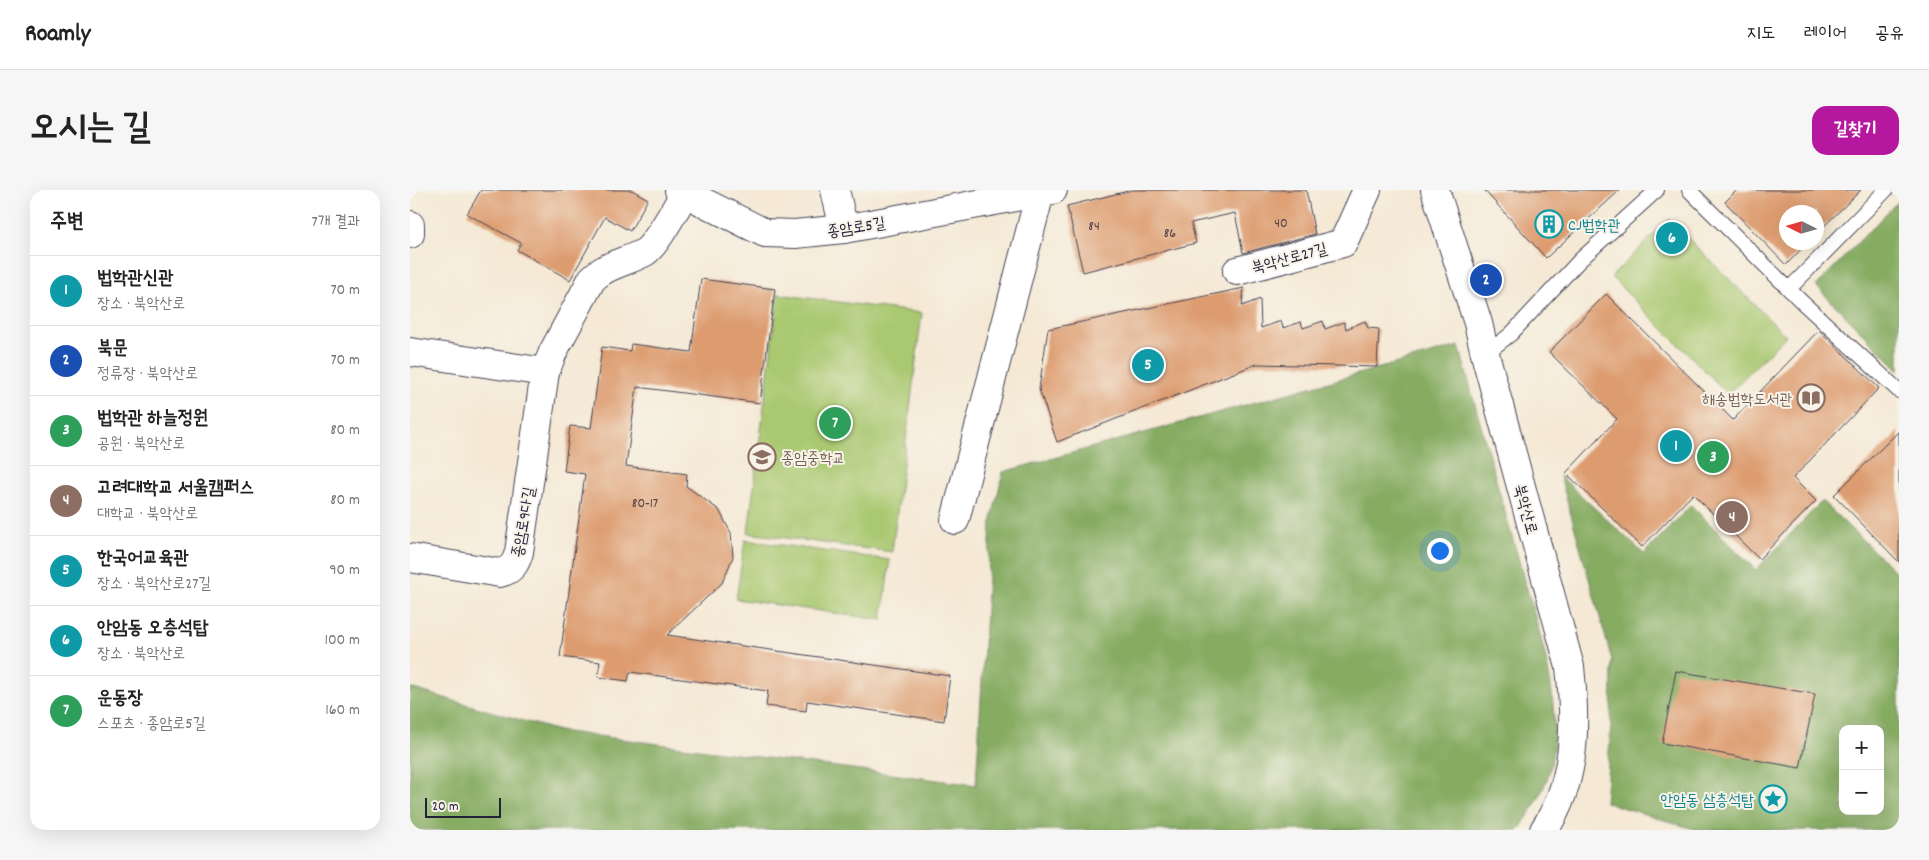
<!DOCTYPE html>
<html lang="ko">
<meta charset="utf-8">
<style>
body{margin:0;font-family:Dekko,"Poor Story",sans-serif;background:#f6f6f6;color:#222}
.controls{position:absolute;right:15px;bottom:15px;display:grid;overflow:hidden;border-radius:10px;box-shadow:0 5px 20px #0002}
.controls button{width:45px;height:45px;display:grid;place-items:center;padding:0;border:0;border-bottom:1px solid #e0e0e0;background:#fff;color:#222;font:25px sans-serif}
.compass{position:absolute;left:1369px;top:15px;width:45px;height:45px;border-radius:50%;background:#fff;box-shadow:0 5px 20px #0002;rotate:275deg}
.scale{position:absolute;left:15px;bottom:12px;width:76px;box-sizing:border-box;padding-left:5px;border:2px solid #22223b;border-top:0;font-size:14px;line-height:18px;white-space:nowrap;color:#22223b;-webkit-text-stroke:4px #f7f3e8;paint-order:stroke}
.you{position:absolute;left:1029px;top:360px;width:18px;height:18px;margin:-12px;border:4px solid #fff;border-radius:50%;background:#1a73e8;box-shadow:0 0 0 8px #1a73e833}
.badge{display:grid;place-items:center;width:32px;height:32px;border-radius:50%;background:#b5179e;color:#fff;font-size:16px;font-weight:700}
.pin{position:absolute;translate:-50% -50%;border:2px solid #fff;box-shadow:0 1px 5px #0006}
.list{margin:0;padding:0;list-style:none}
h2{display:flex;justify-content:space-between;align-items:center;height:65px;margin:0;padding:0 20px;font-size:21px}
h2 small{font-size:16px;font-weight:400;color:#767676}
.list li{display:grid;grid-template-columns:32px 1fr auto;gap:15px;align-items:center;box-sizing:border-box;height:70px;padding:0 20px;border-top:1px solid #e0e0e0}
.list b{display:block;font-size:19px;white-space:nowrap}
.list p{margin:0;font-size:16px;white-space:nowrap;color:#767676}
.list em{font-size:16px;font-style:normal;color:#767676}
.map{position:relative;flex:none;width:1489px;height:640px;overflow:hidden;border-radius:15px}
header{display:flex;align-items:center;gap:30px;box-sizing:border-box;height:70px;padding:0 25px;background:#fff;border-bottom:1px solid #e0e0e0}
header strong{font-size:24px}
nav{display:flex;gap:28px;margin-inline-start:auto;font-size:18px}
.intro{display:flex;align-items:center;justify-content:space-between;box-sizing:border-box;height:120px;padding:0 30px}
h1{margin:0;font-size:35px}
.button{padding:12px 22px;border-radius:15px;background:#b5179e;color:#fff;font-size:18px;font-weight:700}
main{display:flex;gap:30px;padding:0 30px}
aside{flex:1;background:#fff;border-radius:15px;box-shadow:0 5px 20px #0002}
.map>svg:first-child{display:block}
.green{fill:#a9c870;stroke:#667556}
.forest{fill:#86ac62;stroke:#54674e;fill-rule:evenodd}
.building{fill:#dd9c70}
.lines{fill:none;stroke-linecap:round;stroke-linejoin:round}
.service-casing{stroke:#424052;stroke-width:16}
.minor-casing{stroke:#424052;stroke-width:30}
.tertiary-casing{stroke:#424052;stroke-width:30}
.service{stroke:#fff;stroke-width:14}
.minor{stroke:#fff;stroke-width:28}
.tertiary{stroke:#fff;stroke-width:28}
.labels{text-anchor:middle;stroke-width:4;stroke-linejoin:round;paint-order:stroke}
.number-label{font-size:14px;fill:#514048}
.culture-label{font-size:16px;fill:#0d838f;stroke:#f7f3e8;text-anchor:start}
.street-label{font-size:16px;fill:#22223b;stroke:#f7f3e8}
.education-label{font-size:16px;fill:#785e54;stroke:#f7f3e8;text-anchor:end}
</style>
<header>
<strong>Roamly</strong>
<nav><a>지도</a><a>레이어</a><a>공유</a></nav>
</header>
<div class="intro"><h1>오시는 길</h1><a class="button">길찾기</a></div>
<main>
<aside>
<h2>주변<small>7개 결과</small></h2>
<ul class="list">
<li><span class="badge" style="background:#0f9aa8">1</span><div><b>법학관신관</b><p>장소 · 북악산로</p></div><em>70 m</em></li>
<li><span class="badge" style="background:#1a4fb4">2</span><div><b>북문</b><p>정류장 · 북악산로</p></div><em>70 m</em></li>
<li><span class="badge" style="background:#2e9e5b">3</span><div><b>법학관 하늘정원</b><p>공원 · 북악산로</p></div><em>80 m</em></li>
<li><span class="badge" style="background:#8d6e63">4</span><div><b>고려대학교 서울캠퍼스</b><p>대학교 · 북악산로</p></div><em>80 m</em></li>
<li><span class="badge" style="background:#0f9aa8">5</span><div><b>한국어교육관</b><p>장소 · 북악산로27길</p></div><em>90 m</em></li>
<li><span class="badge" style="background:#0f9aa8">6</span><div><b>안암동 오층석탑</b><p>장소 · 북악산로</p></div><em>100 m</em></li>
<li><span class="badge" style="background:#2e9e5b">7</span><div><b>운동장</b><p>스포츠 · 종암로5길</p></div><em>160 m</em></li>
</ul>
</aside>
<div class="map">
<svg width="1489" height="640" viewBox="0 0 1489 640">
<rect width="100%" height="100%" fill="#f7f3e8"/>
<filter id="ink" filterUnits="userSpaceOnUse"><feTurbulence type="fractalNoise" baseFrequency=".02" numOctaves="2"/><feDisplacementMap in="SourceGraphic" scale="10" xChannelSelector="R" yChannelSelector="G"/><feConvolveMatrix kernelMatrix="1 2 1 2 8 2 1 2 1" color-interpolation-filters="sRGB"/></filter>
<filter id="wash" filterUnits="userSpaceOnUse"><feTurbulence type="fractalNoise" baseFrequency=".0096" numOctaves="4" result="noise"/><feDisplacementMap in="SourceGraphic" scale="20" xChannelSelector="R" yChannelSelector="G"/><feGaussianBlur stdDeviation="1.12" result="paint"/><feColorMatrix in="noise" values="0 0 0 0 0 0 0 0 0 0 0 0 0 0 0 0 0 1.4 0 .05"/><feComposite in="paint" operator="in"/></filter>
<g filter="url(#wash)">
<rect width="100%" height="100%" fill="#f5e9d5"/>
<g class="green">
<polygon points="1259,29 1376,146 1318,204 1201,87"/>
<polygon points="368,104 512,123 482,362 338,343"/>
<polygon points="335,350 480,370 472,430 326,409"/>
</g>
<g class="forest">
<polygon points="1489,10 1489,180 1406,96"/>
<path d="M 1049,156 C 1068,225 1087,295 1107,364 C 1125,430 1152,499 1142,568 C 1139,595 1123,618 1109,640 L 0,640 L 0,498 L 149,541 L 566,595 L 581,333 L 593,282 Z"/>
<path d="M 1150,286 L 1234,364 L 1281,315 L 1346,380 L 1412,311 L 1489,385 L 1489,640 L 1287,640 L 1195,612 L 1201,537 L 1202,470 ZM 1433,539 L 1470,539 L 1470,621 L 1433,621 Z"/>
</g>
<g id="blocks">
<g class="building">
<polygon points="71,0 222,0 238,9 220,41 195,27 160,90 107,60 111,53 57,24"/>
<polygon points="722,0 896,0 905,44 833,63 825,23 781,33 786,53 673,82 657,16"/>
<polygon points="1074,0 1210,0 1136,68"/>
<polygon points="1327,0 1451,0 1406,44 1406,22 1376,22 1376,52 1398,52 1376,75 1315,12"/>
<polygon points="291,89 365,99 350,213 227,197 216,276 277,284 276,296 309,320 321,343 323,367 312,393 257,445 540,486 534,531 397,511 396,521 356,516 358,501 220,482 218,491 188,487 190,472 150,467 175,284 154,281 160,236 181,238 192,157 220,161 221,154 281,162"/>
<polygon points="834,98 832,116 850,109 851,138 871,131 873,138 891,132 893,138 913,131 915,139 934,132 936,139 955,131 958,138 969,139 967,177 847,174 647,252 629,199 638,139"/>
<polygon points="1196,104 1323,230 1409,140 1469,198 1383,288 1406,311 1349,369 1283,304 1232,357 1156,283 1207,229 1139,162"/>
<polygon points="1489,241 1489,372 1424,305"/>
<polygon points="1266,481 1405,504 1390,578 1252,553"/>
</g>
</g>
</g>
<g filter="url(#ink)">
<use href="#blocks" fill-opacity="0" stroke="#424052" stroke-width="1"/>
<g class="lines">
<g class="service-casing">
<g id="service">
<polyline points="1279,0 1393,113 1489,201"/>
<polyline points="1379,99 1476,0"/>
<polyline points="1075,164 1101,144 1170,70 1247,0"/>
</g>
</g>
<g class="minor-casing">
<g id="minor">
<polyline points="269,0 355,43 385,44 434,39 643,0"/>
<polyline points="425,0 434,39"/>
<polyline points="0,35 0,44"/>
<polyline points="827,81 933,53 957,0"/>
<path d="M 0,162 L 135,182 L 143,162 L 182,89 C 197,74 217,72 235,62 C 247,54 266,17 275,3"/>
<polyline points="545,330 630,3"/>
<path d="M 0,368 L 90,383 C 102,380 106,373 109,362 L 135,182"/>
</g>
</g>
<g class="tertiary-casing">
<path id="tertiary" d="M 1025,0 L 1068,133 L 1075,164 L 1160,477 C 1166,533 1167,591 1134,640"/>
</g>
<use href="#service" class="service"/>
<use href="#minor" class="minor"/>
<use href="#tertiary" class="tertiary"/>
</g>
</g>
<defs>
<g id="building-ring" transform="scale(1.4375)"><circle r="9.5" fill="#f7f3e8" stroke="#0f9aa8" stroke-width="1.5"/><path d="M-4-6H4V6H1V3H-1V6H-4ZM-2.5-4.3h1.7v1.8h-1.7ZM.8-4.3h1.7v1.8H.8ZM-2.5-1h1.7V.8h-1.7ZM.8-1h1.7V.8H.8Z" fill="#0f9aa8"/></g>
<g id="library-ring" transform="scale(1.4375)"><circle r="9.5" fill="#f7f3e8" stroke="#8d6e63" stroke-width="1.5"/><path d="M-6-4Q-3-5.5-.7-3.5V5Q-3 3-6 4ZM6-4Q3-5.5 .7-3.5V5Q3 3 6 4Z" fill="#8d6e63"/></g>
<g id="school-ring" transform="scale(1.4375)"><circle r="9.5" fill="#f7f3e8" stroke="#8d6e63" stroke-width="1.5"/><path d="M0-5L7-2L0 1L-7-2ZM-4 1L0 2.5L4 1V4Q0 6-4 4Z" fill="#8d6e63"/></g>
<g id="sight-ring" transform="scale(1.4375)"><circle r="9.5" fill="#f7f3e8" stroke="#0f9aa8" stroke-width="1.5"/><path d="M0-6L1.8-2.2L6-1.7L2.9 1.2L3.7 5.4L0 3.3L-3.7 5.4L-2.9 1.2L-6-1.7L-1.8-2.2Z" fill="#0f9aa8"/></g>
</defs>
<g fill-rule="evenodd">
<use href="#building-ring" x="1139" y="34"/>
<use href="#library-ring" x="1401" y="208"/>
<use href="#school-ring" x="352" y="267"/>
<use href="#sight-ring" x="1363" y="609"/>
</g>
<g class="labels">
<g class="number-label">
<text x="871" y="37">40</text>
<text x="684" y="40">84</text>
<text x="760" y="47">86</text>
<text x="235" y="317">80-17</text>
</g>
<g class="culture-label">
<text x="1158" y="40">CJ법학관</text>
<text x="1344" y="615" text-anchor="end">안암동 삼층석탑</text>
</g>
<g class="street-label">
<text transform="translate(446 36) rotate(-9)" y="6">종암로5길</text>
<text transform="translate(879 67) rotate(-15)" y="6">북악산로27길</text>
<text transform="translate(1117 319) rotate(75)" y="6">북악산로</text>
<text transform="translate(112 332) rotate(-80)" y="6">종암로9다길</text>
</g>
<g class="education-label">
<text x="1382" y="214">해송법학도서관</text>
<text x="371" y="273" text-anchor="start">종암중학교</text>
</g>
</g>
</svg>
<div class="controls">
<button>+</button>
<button>−</button>
</div>
<svg class="compass" viewBox="-18 -18 36 36"><path d="M0-13l5 13h-10z" fill="#e53935"/><path d="M0 13l5-13h-10z" fill="#767676"/></svg>
<div class="scale">20 m</div>
<div class="you"></div>
<div class="pin badge" style="left:1266px;top:256px;background:#0f9aa8">1</div>
<div class="pin badge" style="left:1076px;top:90px;background:#1a4fb4">2</div>
<div class="pin badge" style="left:1303px;top:267px;background:#2e9e5b">3</div>
<div class="pin badge" style="left:1322px;top:327px;background:#8d6e63">4</div>
<div class="pin badge" style="left:738px;top:175px;background:#0f9aa8">5</div>
<div class="pin badge" style="left:1262px;top:48px;background:#0f9aa8">6</div>
<div class="pin badge" style="left:425px;top:233px;background:#2e9e5b">7</div>
</div>
</main>
